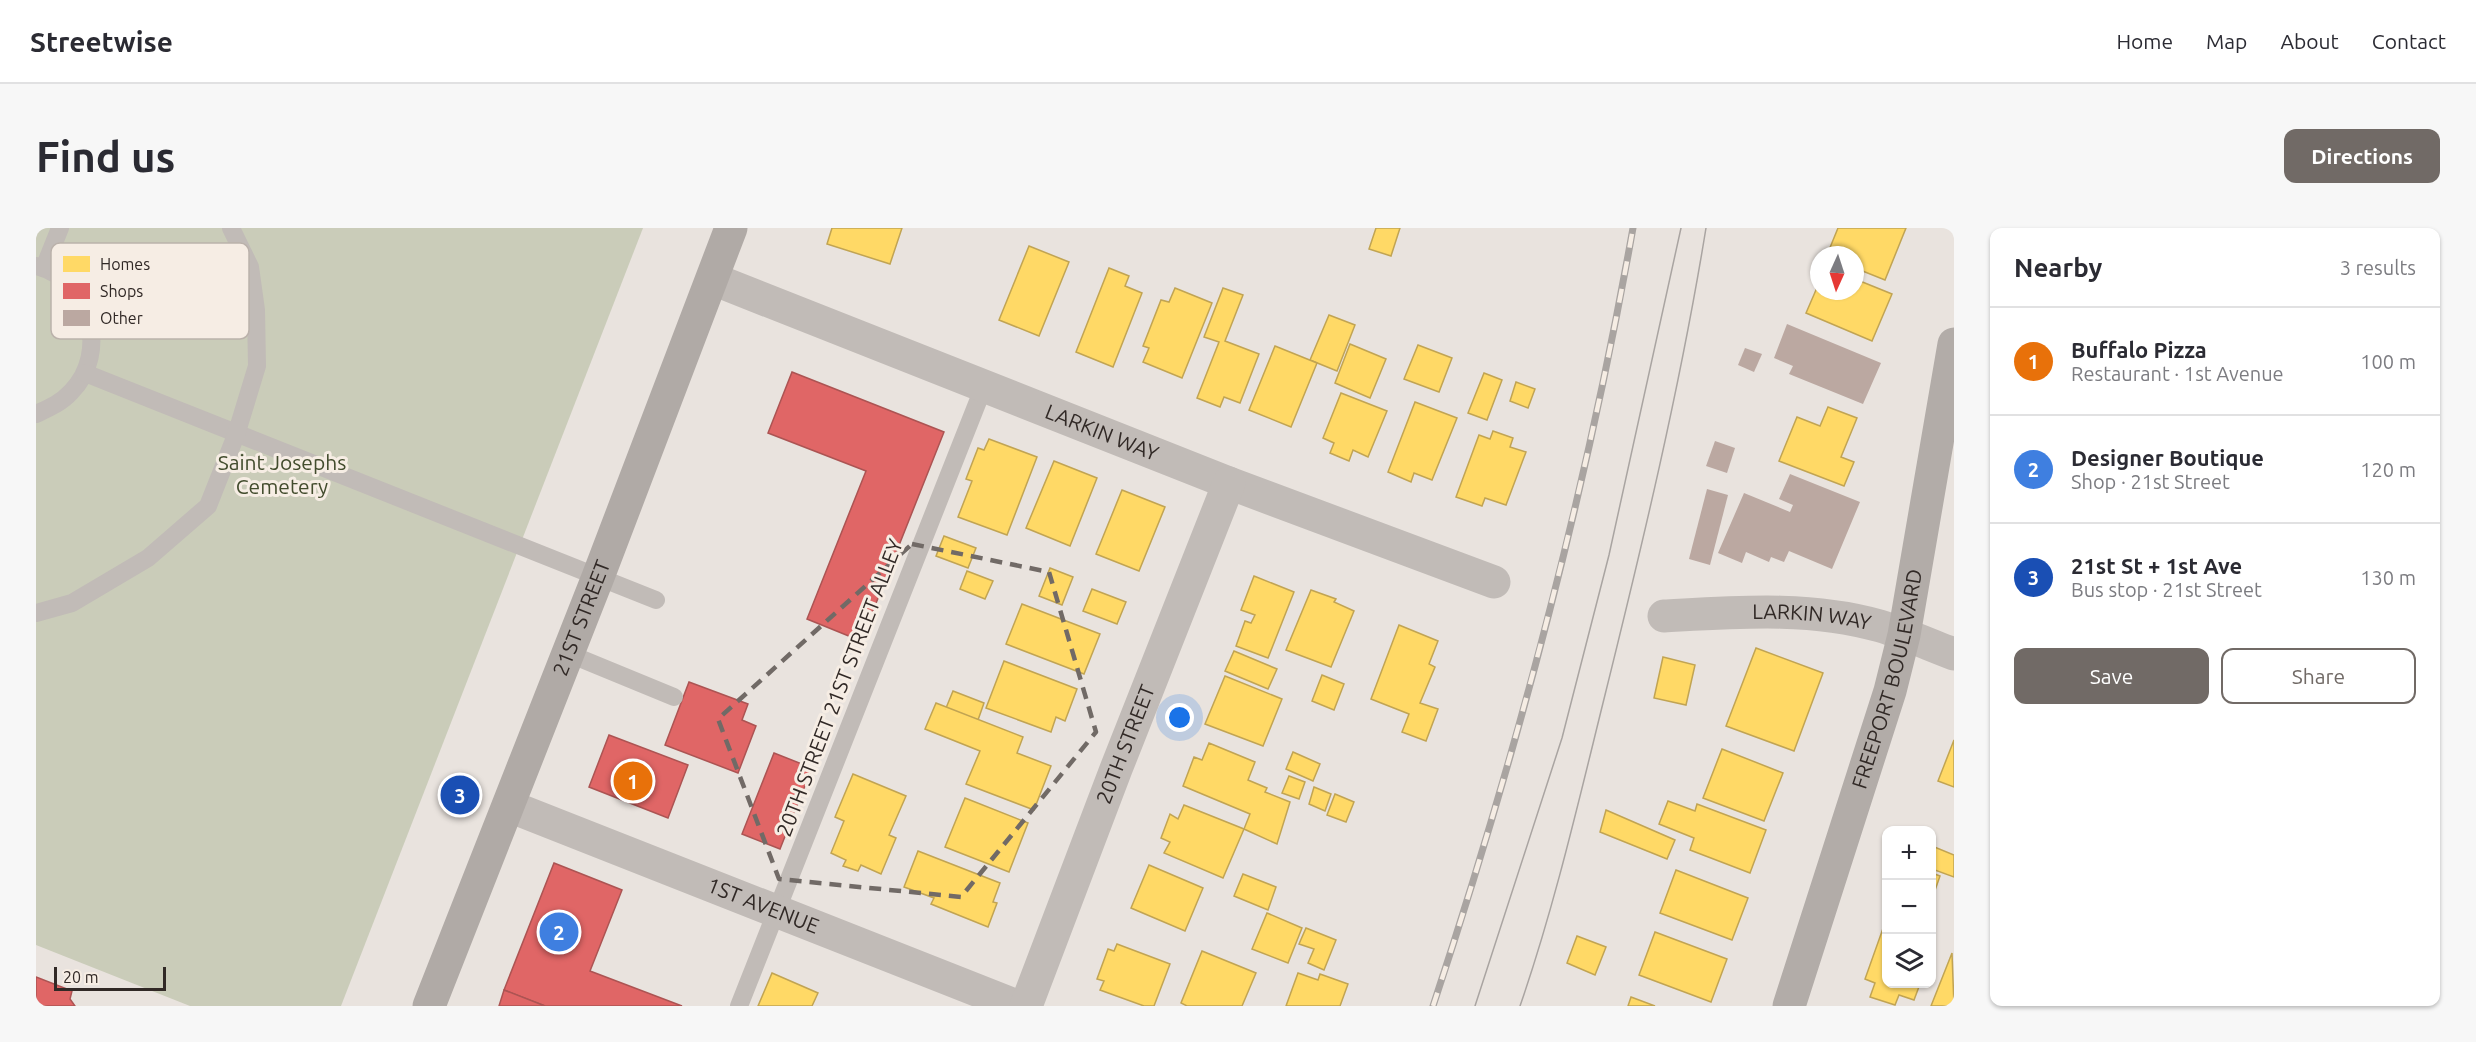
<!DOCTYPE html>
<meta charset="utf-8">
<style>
body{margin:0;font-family:Ubuntu,sans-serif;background:#f7f7f7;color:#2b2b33}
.controls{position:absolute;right:18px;bottom:18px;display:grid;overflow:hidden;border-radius:12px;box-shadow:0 2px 4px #0004}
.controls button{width:54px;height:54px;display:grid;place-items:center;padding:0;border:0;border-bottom:2px solid #e1e1e2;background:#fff;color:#2b2b33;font:30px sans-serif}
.compass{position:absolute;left:1774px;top:18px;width:54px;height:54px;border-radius:50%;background:#fff;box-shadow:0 2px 4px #0004;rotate:183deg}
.scale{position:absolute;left:18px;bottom:15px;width:112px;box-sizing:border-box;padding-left:6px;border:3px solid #312926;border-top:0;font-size:16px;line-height:21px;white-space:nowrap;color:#312926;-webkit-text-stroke:4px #f6ede4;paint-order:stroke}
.you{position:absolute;left:1144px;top:490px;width:21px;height:21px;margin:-15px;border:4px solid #fff;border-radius:50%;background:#1a73e8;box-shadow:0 0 0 9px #1a73e833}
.badge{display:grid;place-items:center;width:39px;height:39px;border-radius:50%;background:#716a66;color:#fff;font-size:20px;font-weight:700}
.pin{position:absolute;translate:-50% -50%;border:3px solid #fff;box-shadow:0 2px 6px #0006}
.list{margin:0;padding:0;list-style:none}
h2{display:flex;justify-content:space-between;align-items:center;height:78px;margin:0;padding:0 24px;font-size:26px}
h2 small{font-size:20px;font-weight:400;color:#7c7c81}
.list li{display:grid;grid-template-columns:39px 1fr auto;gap:18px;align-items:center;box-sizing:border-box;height:108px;padding:0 24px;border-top:2px solid #e1e1e2}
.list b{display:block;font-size:22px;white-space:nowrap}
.list p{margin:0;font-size:20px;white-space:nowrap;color:#7c7c81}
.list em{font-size:20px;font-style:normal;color:#7c7c81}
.actions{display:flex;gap:12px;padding:18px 24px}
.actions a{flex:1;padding:14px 0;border:2px solid #716a66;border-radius:12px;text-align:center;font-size:21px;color:#716a66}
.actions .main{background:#716a66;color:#fff}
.icon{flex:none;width:33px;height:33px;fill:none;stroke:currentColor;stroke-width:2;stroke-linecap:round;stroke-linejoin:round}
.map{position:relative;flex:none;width:1918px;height:778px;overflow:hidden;border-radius:12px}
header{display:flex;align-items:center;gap:36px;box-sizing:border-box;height:84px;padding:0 30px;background:#fff;border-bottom:2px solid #e1e1e2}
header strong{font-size:28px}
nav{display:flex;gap:33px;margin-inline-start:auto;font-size:21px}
.intro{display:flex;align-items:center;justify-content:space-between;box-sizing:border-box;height:144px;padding:0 36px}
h1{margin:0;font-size:42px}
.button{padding:15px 27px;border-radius:12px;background:#716a66;color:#fff;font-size:21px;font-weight:700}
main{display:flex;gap:36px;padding:0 36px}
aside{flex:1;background:#fff;border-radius:12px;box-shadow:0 2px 4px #0004}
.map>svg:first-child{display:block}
.green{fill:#caccb9}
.homes{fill:#ffd966;stroke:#c1a453;stroke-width:1.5}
.shops{fill:#e06666;stroke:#ac5453;stroke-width:1.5}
.building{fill:#bba8a1}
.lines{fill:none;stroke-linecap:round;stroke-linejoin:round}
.lane{stroke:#c1bbb7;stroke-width:18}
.street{stroke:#c1bbb7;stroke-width:33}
.secondary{stroke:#b2aca8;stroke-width:33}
.primary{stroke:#b0aaa6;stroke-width:33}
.tram{stroke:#a9a4a1;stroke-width:1.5}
.rail-casing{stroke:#a9a4a1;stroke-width:7}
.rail{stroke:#f6ede4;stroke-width:4.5;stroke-dasharray:14;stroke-linecap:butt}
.marked{fill:none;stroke:#716a66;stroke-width:4.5;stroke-dasharray:12 8;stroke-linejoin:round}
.labels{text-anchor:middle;stroke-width:6;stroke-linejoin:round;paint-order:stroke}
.street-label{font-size:21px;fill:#312926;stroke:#f6ede4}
.park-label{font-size:21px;fill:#424c2d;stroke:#f6ede4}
.key{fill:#f6ede4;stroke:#bbb2ab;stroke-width:1.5}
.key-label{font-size:16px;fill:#312926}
</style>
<header>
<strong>Streetwise</strong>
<nav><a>Home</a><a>Map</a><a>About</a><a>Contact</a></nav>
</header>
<div class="intro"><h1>Find us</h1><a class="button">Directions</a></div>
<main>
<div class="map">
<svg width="1918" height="778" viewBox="0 0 1918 778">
<rect width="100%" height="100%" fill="#e9e3de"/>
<polygon class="green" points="0,0 607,0 305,778 154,778 0,717"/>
<g class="homes">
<polygon points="796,0 866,0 854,36 791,16"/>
<polygon points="1340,0 1364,0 1355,28 1333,21"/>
<polygon points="1802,0 1870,0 1849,52 1819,40 1819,27 1791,27"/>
<polygon points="993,18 1033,34 1003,108 963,92"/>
<polygon points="1073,40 1093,48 1089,58 1106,65 1077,139 1040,124"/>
<polygon points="1819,51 1856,66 1836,113 1770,85 1783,55 1783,63 1819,63"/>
<polygon points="1139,60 1176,75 1146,150 1107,134 1113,120 1107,118 1125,72 1133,74"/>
<polygon points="1187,60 1207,67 1189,113 1223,126 1204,175 1188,169 1184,179 1161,170 1183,114 1168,109"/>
<polygon points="1293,87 1319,97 1301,143 1274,132"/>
<polygon points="1314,116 1350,131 1334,170 1299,155"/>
<polygon points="1382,117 1416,130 1403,164 1368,151"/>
<polygon points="1239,118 1281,135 1255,199 1213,182"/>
<polygon points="1448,145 1466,152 1451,192 1432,185"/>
<polygon points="1480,154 1499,161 1492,180 1474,173"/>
<polygon points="1305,165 1351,183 1332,229 1317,222 1313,233 1294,225 1298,215 1287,210"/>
<polygon points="1379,174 1421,190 1396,252 1378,245 1375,254 1352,244"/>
<polygon points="1792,179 1821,190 1805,229 1818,234 1808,258 1743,233 1761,189 1784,198"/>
<polygon points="1457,203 1477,210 1474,219 1490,224 1470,277 1449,270 1446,278 1420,269 1443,207 1454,211"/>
<polygon points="953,211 1001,229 971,307 922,289 936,253 930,251 942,220 948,222"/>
<polygon points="1018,233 1061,250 1034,318 990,300"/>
<polygon points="1086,262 1129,279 1103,343 1060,326"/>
<polygon points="908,308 940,320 932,340 900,328"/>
<polygon points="1014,340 1037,349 1026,377 1003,368"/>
<polygon points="931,343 957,353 949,371 924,361"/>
<polygon points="1218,348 1258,364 1232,430 1200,418 1209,393 1215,395 1219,387 1205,382"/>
<polygon points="1056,361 1090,374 1081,396 1047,383"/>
<polygon points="1275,362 1300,371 1298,374 1318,383 1295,439 1250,422"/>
<polygon points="986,376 1064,406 1048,446 970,416"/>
<polygon points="1363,397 1402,413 1393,436 1399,439 1384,475 1402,481 1390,513 1366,504 1373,486 1335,471"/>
<polygon points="1720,420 1787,445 1758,523 1690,498"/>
<polygon points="1198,423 1241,441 1232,461 1189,443"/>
<polygon points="1627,429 1659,437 1650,477 1618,470"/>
<polygon points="968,433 1041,461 1029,493 1020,489 1015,504 950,480"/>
<polygon points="1286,447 1308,456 1298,482 1276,473"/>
<polygon points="1189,448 1246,471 1227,518 1169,496"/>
<polygon points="917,463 948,475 942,492 910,480"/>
<polygon points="900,475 987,509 981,525 1015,538 998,582 930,556 944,523 889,501"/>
<polygon points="1918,512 1918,559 1902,553"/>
<polygon points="1173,515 1219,534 1212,552 1231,560 1229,564 1254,574 1241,616 1208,601 1214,586 1147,558 1158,529 1166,532"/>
<polygon points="1686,521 1747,545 1728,593 1667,570"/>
<polygon points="1257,524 1284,536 1277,553 1250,541"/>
<polygon points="817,546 870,568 853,607 860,610 845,646 825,637 822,643 807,638 810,632 795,625 808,593 799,589"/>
<polygon points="1253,548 1269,554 1263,571 1246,565"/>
<polygon points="1278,559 1295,566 1289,583 1273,576"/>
<polygon points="1299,566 1318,574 1310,594 1291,587"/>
<polygon points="929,570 992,595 973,644 909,619"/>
<polygon points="1632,573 1659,583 1661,576 1730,602 1714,645 1654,622 1658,610 1623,596"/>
<polygon points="1148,577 1208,601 1187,650 1128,625 1134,614 1125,610 1134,586 1142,591"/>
<polygon points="1570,582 1639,612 1631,631 1564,604"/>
<polygon points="1896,618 1918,627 1918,649 1896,641"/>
<polygon points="882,623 964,655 957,674 961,675 952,699 895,676 898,670 868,659"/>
<polygon points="1113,637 1167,660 1149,703 1095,680"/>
<polygon points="1640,642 1712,670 1696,712 1624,685"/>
<polygon points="1896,645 1904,648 1896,671"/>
<polygon points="1207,646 1240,659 1232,682 1198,668"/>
<polygon points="1231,685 1266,700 1252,735 1216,721"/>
<polygon points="1850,692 1850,756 1884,756 1878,772 1863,767 1859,777 1834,769 1839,755 1829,751"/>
<polygon points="1270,700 1300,712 1288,742 1272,735 1278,721 1263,716"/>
<polygon points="1619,704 1691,731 1675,774 1603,747"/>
<polygon points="1541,708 1570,719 1559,747 1531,735"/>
<polygon points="1081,716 1134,736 1118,778 1108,778 1064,762 1068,753 1061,751 1072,721 1078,723"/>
<polygon points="1166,723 1220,745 1206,778 1151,778 1145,775"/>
<polygon points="1916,725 1918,778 1895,778"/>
<polygon points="736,745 782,765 776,778 722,778"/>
<polygon points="1262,745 1282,752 1284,746 1312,756 1304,778 1250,778"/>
<polygon points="1595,769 1619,778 1592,778"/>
</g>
<g class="shops">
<polygon points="756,144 908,204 825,413 771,391 830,243 732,205"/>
<polygon points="653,454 712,476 706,492 720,498 702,545 629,517"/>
<polygon points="573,507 652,537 632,590 553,559"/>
<polygon points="738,525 776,540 744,621 706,606"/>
<polygon points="518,635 586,662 554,743 646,778 509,778 468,762"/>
<polygon points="0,749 36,763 34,771 39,778 0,778"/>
<polygon points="468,762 509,778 463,778"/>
</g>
<g class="building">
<polygon points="1751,96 1845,135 1827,176 1753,146 1757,138 1738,130"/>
<polygon points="1709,120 1726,126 1718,144 1702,137"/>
<polygon points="1679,213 1699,220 1691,245 1670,238"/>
<polygon points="1754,246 1824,274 1796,341 1753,323 1748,334 1735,329 1733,334 1710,324 1706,335 1682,325 1708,265 1754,284 1757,277 1743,271"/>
<polygon points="1671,261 1692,267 1674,337 1653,331"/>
</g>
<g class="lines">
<g class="lane">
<path d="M 0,38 C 54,51 74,125 35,164 C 25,175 13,180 0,186"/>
<polyline points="8,40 24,0"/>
<polyline points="49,145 620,372"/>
<polyline points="0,385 36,375 112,330 172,278 200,207 221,138 220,82 214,39 195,0"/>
<polyline points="531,425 638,469"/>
<polyline points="703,778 948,158"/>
</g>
<g class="street">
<path id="s1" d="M 677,51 L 1193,255 L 1458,354"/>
<path id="s2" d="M 1628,388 C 1701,384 1774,378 1844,398 C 1870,406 1894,417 1918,426"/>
<path id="s3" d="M 473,578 L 981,778"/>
<path id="s4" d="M 990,778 L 1080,541 L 1193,255"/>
</g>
<path class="secondary" id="s5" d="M 1753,778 L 1854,463 L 1868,407 L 1918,116"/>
<path class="primary" id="s6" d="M 393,778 L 562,349 L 695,0"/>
<g class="tram">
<polyline points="1439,778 1526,510 1573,327 1645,0"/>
<path d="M 1484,778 C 1518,680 1542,576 1567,475 C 1606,318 1644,160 1670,0"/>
</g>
<g class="rail-casing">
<path id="rail" d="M 1397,778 C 1480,528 1551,259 1597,0"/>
</g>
<use href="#rail" class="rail"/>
</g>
<path class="marked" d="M 876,316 L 1013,344 L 1060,504 L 925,669 L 743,651 L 682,491 Z"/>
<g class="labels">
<g class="street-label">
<text dy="7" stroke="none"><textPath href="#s1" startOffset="418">LARKIN WAY</textPath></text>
<text dy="7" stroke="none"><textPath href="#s6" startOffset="417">21ST STREET</textPath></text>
<text dy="7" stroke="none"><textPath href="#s2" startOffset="148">LARKIN WAY</textPath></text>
<text dy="7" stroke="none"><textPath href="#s5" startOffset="342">FREEPORT BOULEVARD</textPath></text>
<text transform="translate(804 460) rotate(-69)" y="7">20TH STREET 21ST STREET ALLEY</text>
<text dy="7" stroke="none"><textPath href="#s4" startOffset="280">20TH STREET</textPath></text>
<text dy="7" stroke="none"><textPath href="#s3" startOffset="273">1ST AVENUE</textPath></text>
</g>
<g class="park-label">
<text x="246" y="242">Saint Josephs<tspan x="246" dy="24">Cemetery</tspan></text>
</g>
</g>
<rect x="15" y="15" width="198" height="96" rx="9" class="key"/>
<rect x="27" y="28" width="27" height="16" fill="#ffd966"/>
<rect x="27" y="55" width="27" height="16" fill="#e06666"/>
<rect x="27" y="82" width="27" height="16" fill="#bba8a1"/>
<g class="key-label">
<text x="64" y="42">Homes</text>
<text x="64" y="69">Shops</text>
<text x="64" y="96">Other</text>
</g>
</svg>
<div class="controls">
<button>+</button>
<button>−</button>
<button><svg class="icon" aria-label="layers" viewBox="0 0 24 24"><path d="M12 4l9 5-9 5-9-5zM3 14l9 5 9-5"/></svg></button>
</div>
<svg class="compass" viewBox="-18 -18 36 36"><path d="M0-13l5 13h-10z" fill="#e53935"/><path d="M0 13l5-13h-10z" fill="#7c7c81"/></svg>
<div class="scale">20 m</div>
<div class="you"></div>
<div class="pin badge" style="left:597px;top:553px;background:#e8710a">1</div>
<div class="pin badge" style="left:523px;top:704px;background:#3f7fe0">2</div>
<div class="pin badge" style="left:424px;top:567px;background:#1a4fb4">3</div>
</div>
<aside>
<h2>Nearby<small>3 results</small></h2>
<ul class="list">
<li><span class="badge" style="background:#e8710a">1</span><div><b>Buffalo Pizza</b><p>Restaurant · 1st Avenue</p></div><em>100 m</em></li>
<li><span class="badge" style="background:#3f7fe0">2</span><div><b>Designer Boutique</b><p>Shop · 21st Street</p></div><em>120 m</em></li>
<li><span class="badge" style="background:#1a4fb4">3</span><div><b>21st St + 1st Ave</b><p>Bus stop · 21st Street</p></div><em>130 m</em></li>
</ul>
<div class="actions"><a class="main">Save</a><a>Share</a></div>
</aside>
</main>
